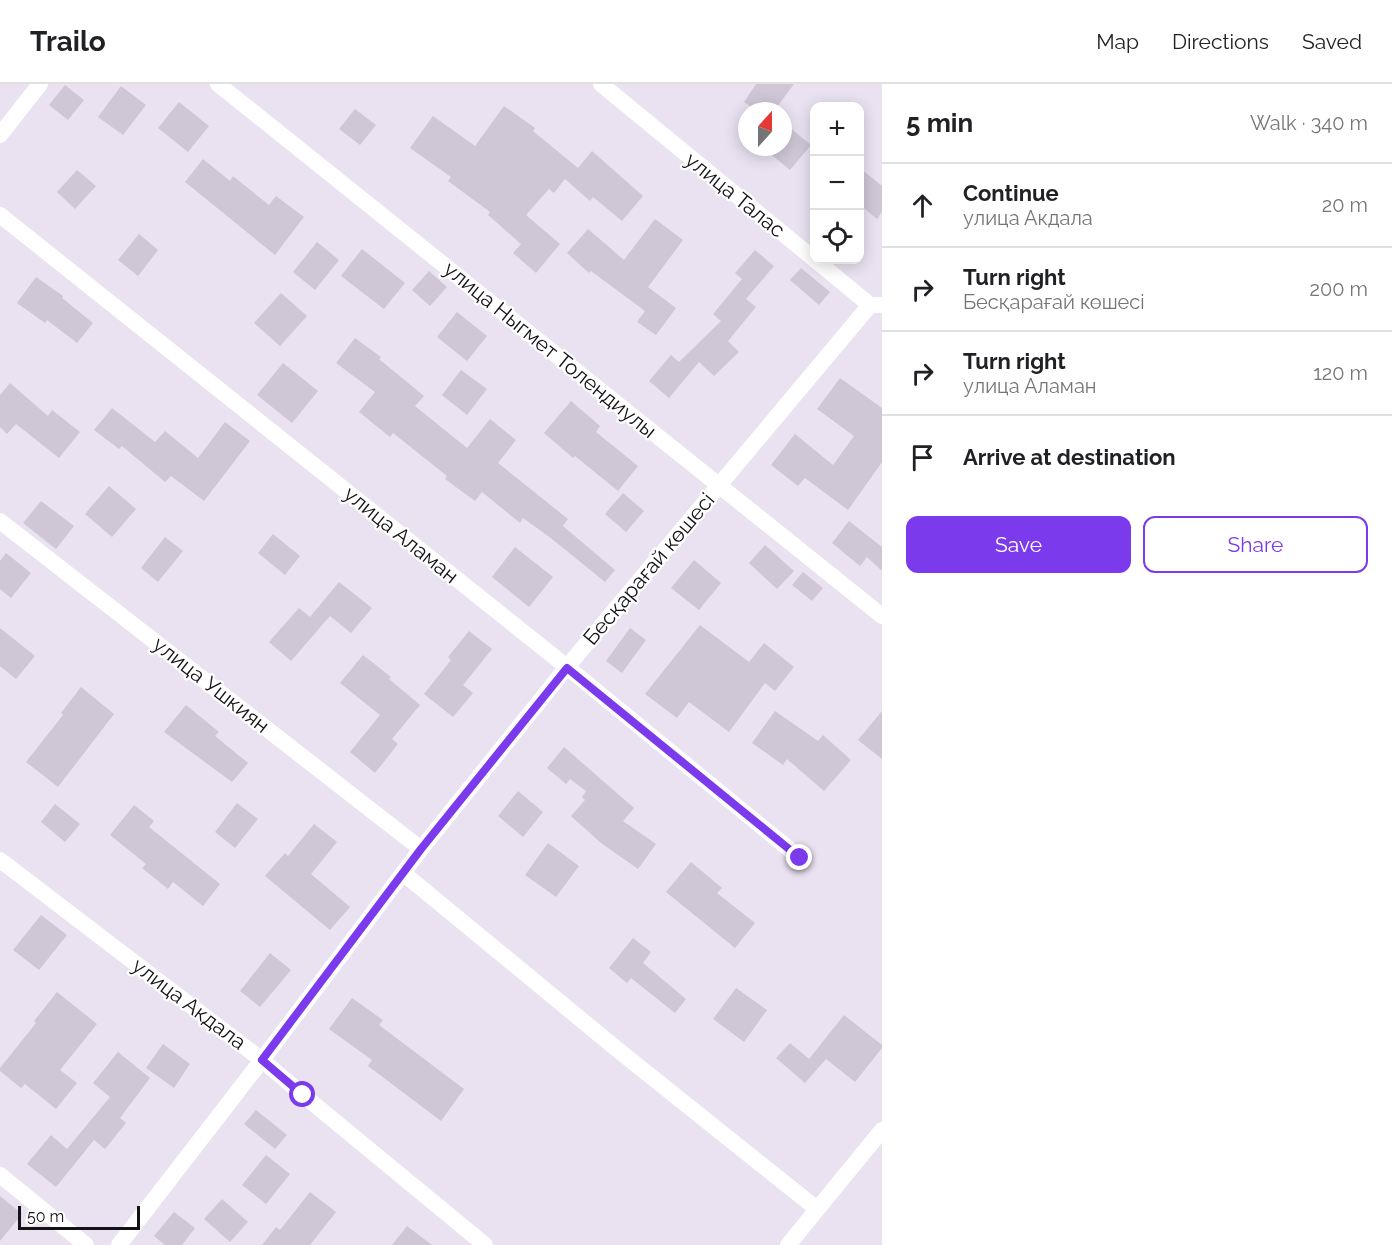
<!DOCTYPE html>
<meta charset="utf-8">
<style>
body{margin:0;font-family:Raleway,sans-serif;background:#f2f2f2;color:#202124}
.controls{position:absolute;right:18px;top:18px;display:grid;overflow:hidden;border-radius:12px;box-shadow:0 3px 15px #0003}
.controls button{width:54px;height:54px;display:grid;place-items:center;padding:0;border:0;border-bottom:2px solid #e0e0e0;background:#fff;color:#202124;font:30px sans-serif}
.compass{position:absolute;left:738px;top:18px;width:54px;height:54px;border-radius:50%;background:#fff;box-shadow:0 3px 15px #0003;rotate:21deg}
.scale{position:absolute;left:18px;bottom:15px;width:122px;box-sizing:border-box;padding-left:6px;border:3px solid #151217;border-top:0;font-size:16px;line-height:21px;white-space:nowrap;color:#151217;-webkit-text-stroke:4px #fff;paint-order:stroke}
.stop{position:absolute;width:18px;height:18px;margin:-14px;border:4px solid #7c3aed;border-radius:50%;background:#fff}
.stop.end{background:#7c3aed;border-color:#fff;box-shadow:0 2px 6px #0008}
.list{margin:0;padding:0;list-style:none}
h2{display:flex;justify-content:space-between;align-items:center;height:78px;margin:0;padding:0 24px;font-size:26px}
h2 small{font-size:20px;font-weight:400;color:#757577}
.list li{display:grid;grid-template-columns:39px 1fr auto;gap:18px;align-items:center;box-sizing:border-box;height:84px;padding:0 24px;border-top:2px solid #e0e0e0}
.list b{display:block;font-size:22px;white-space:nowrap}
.list p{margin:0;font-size:20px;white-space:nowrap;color:#757577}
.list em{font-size:20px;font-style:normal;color:#757577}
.actions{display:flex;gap:12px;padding:18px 24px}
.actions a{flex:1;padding:14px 0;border:2px solid #7c3aed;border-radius:12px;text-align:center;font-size:21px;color:#7c3aed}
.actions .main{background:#7c3aed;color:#fff}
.icon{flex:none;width:33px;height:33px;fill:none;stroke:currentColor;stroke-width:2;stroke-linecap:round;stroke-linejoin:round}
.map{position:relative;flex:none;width:882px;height:1161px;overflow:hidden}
header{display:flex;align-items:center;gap:36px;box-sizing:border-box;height:84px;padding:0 30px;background:#fff;border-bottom:2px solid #e0e0e0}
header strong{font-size:28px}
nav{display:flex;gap:33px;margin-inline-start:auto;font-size:21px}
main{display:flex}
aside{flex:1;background:#fff}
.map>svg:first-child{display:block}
.building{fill:#cfc7d6}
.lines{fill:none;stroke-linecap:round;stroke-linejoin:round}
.minor{stroke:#fff;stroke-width:16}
.route{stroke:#7c3aed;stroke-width:8}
.labels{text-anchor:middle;stroke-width:4.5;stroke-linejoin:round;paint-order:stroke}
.street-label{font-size:21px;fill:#151217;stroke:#fff}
</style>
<header>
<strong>Trailo</strong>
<nav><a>Map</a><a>Directions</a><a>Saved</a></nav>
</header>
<main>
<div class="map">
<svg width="882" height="1161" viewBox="0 0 882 1161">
<rect width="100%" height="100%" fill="#eae2f1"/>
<g class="building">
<polygon points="756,0 794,0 774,27 757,27 744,18"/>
<polygon points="65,1 84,16 68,36 49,21"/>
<polygon points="121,2 146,21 123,51 98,33"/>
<polygon points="179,18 209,42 188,68 158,44"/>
<polygon points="504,22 535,44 533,47 578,84 592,67 643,112 622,137 593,113 590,117 565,95 554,109 549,105 526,131 560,160 536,189 513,169 521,160 488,131 490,128 448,97 451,93 410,64 433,32 475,62"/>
<polygon points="355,25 376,41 360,61 339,45"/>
<polygon points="789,43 811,61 790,86 762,63 783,63 783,50"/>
<polygon points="203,75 230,97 233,92 269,121 276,112 304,133 275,171 185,98"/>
<polygon points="860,84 882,102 882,128 877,135 860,121"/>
<polygon points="77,86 96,102 75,125 57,108"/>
<polygon points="655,135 683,156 648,203 676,224 656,251 637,238 645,227 591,187 589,189 567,169 588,145 624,176"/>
<polygon points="139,150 158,166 138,192 118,176"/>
<polygon points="317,158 339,176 315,206 293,188"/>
<polygon points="362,165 405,199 384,225 341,192"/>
<polygon points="755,166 774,182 746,215 756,223 728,257 739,268 714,292 699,278 669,314 649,297 671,271 679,278 721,237 713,230 742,195 735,189"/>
<polygon points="801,184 830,208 819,221 790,196"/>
<polygon points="429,187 447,203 430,222 412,206"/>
<polygon points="36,193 63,212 62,214 93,239 77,259 47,236 45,239 17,219"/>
<polygon points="281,209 307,232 280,262 254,239"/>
<polygon points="457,228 487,252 467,277 437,253"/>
<polygon points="355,254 381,273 379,275 424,312 415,322 467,364 490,335 516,356 498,379 568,435 563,442 615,486 605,498 552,455 523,434 520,439 482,408 475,417 445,395 447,392 393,349 390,353 359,328 375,308 336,279"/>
<polygon points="283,279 318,307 292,339 257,311"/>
<polygon points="461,286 487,305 467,331 442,311"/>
<polygon points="840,294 882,324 882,378 848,426 805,394 798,402 771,381 795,350 833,381 854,352 817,325"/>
<polygon points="10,299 48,332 52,326 80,348 59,374 16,340 7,350 0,343 0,311"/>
<polygon points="571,317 600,342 596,348 638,382 618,407 575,372 573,374 544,349"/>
<polygon points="112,324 155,358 165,347 198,374 225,338 250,357 204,417 171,392 165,398 122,362 119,365 94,346"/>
<polygon points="109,402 136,425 112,453 85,430"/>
<polygon points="623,409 644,427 626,448 605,430"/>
<polygon points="41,417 74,442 56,465 23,439"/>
<polygon points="849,437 882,463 882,487 867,473 860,482 832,459"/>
<polygon points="273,450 300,472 285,491 258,469"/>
<polygon points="165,453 183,467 158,498 141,484"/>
<polygon points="765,461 794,487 777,505 749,479"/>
<polygon points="515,463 553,493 529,523 492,493"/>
<polygon points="6,469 31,489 11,514 0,505 0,477"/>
<polygon points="694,476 721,499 699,526 671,504"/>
<polygon points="803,488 823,504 812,517 792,501"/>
<polygon points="339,498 372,524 351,549 330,532 291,577 269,558 299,524 310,533"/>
<polygon points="700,541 749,578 764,559 794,583 775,607 765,599 729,648 689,618 677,634 645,610"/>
<polygon points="0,544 35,572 16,595 0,582"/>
<polygon points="630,544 646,556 622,589 606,577"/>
<polygon points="469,547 492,565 463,601 473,609 453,633 424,610 451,576 448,573"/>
<polygon points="363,571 391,593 389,595 420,621 392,655 398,660 375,689 350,668 380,631 340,599"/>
<polygon points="81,603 114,630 58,703 26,678 63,631 61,629"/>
<polygon points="186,621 219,648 215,652 248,679 232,698 164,648"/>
<polygon points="775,627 818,657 823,651 851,676 824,707 787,675 783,681 752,659"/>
<polygon points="882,627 882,675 858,656"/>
<polygon points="564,663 634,724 623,737 656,760 638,785 601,759 571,732 585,716 582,713 586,707 570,695 566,700 547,684"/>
<polygon points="518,707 543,728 523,753 498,732"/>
<polygon points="237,719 258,735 235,764 215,748"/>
<polygon points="55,720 80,740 65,758 41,738"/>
<polygon points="134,721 154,737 149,743 220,800 203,822 173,798 168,805 142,784 146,780 110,751"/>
<polygon points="314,740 337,758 311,790 350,823 330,846 265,792 285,769 288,772"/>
<polygon points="548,759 579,782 556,813 525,791"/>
<polygon points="691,778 722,804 717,809 755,839 735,864 666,808"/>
<polygon points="41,831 67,851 39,886 13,866"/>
<polygon points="633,854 651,868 643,879 686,915 675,929 631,894 627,899 609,884"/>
<polygon points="270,869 291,886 260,923 240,907"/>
<polygon points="736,904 767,926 744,958 713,935"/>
<polygon points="57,908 97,940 60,986 77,999 56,1025 25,1000 21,1004 0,987 0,984 36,939 34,937"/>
<polygon points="352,914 383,936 379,941 464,1005 441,1037 368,982 372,976 329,945"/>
<polygon points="844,931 882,961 882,964 855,998 826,975 805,999 776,974 790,959 809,975"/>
<polygon points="163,960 190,980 174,1004 146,984"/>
<polygon points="118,968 150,994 120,1034 126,1039 105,1065 94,1056 56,1103 27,1080 51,1051 67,1065 110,1013 93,999"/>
<polygon points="256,1026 287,1051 275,1065 244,1040"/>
<polygon points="266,1071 290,1090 266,1120 242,1101"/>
<polygon points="310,1108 336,1128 310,1161 262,1161 276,1143 280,1146"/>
<polygon points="0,1112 22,1130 0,1157"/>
<polygon points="222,1115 248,1138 230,1158 204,1135"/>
<polygon points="174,1128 195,1144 182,1161 165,1161 154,1152"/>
<polygon points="407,1142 432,1161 392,1161"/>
</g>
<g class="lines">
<g class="minor">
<polyline points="218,0 882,532"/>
<polyline points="601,0 870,221"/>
<polyline points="0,51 40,0"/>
<polyline points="0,131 567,583 800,774"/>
<polyline points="0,437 421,765"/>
<polyline points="0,776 262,976 303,1011 485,1161"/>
<polyline points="403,789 618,966 817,1125"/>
<polyline points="0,1091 86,1161"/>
<polyline points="119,1161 262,976 421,765 567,583 870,221 882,221"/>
<polyline points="788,1161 882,1046"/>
</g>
</g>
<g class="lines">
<polyline class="route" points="303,1011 262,976 421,765 567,584 800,774"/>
</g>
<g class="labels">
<g class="street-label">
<text transform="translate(735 111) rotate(39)" y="7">улица Талас</text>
<text transform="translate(550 266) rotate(39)" y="7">улица Ныгмет Толендиулы</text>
<text transform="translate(401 451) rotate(39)" y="7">улица Аламан</text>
<text transform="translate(649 485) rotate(-50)" y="7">Бесқарағай көшесі</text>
<text transform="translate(211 601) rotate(38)" y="7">улица Ушкиян</text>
<text transform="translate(189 920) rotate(37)" y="7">улица Акдала</text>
</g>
</g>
</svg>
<div class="controls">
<button>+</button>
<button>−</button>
<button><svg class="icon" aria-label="locate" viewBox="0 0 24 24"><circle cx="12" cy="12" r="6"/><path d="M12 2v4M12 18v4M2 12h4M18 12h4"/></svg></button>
</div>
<svg class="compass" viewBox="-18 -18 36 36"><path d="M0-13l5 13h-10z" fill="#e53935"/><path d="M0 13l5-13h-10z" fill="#757577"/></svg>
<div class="scale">50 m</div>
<div class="stop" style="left:303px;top:1011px"></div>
<div class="stop end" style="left:800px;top:774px"></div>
</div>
<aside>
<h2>5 min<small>Walk · 340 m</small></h2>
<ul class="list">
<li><svg class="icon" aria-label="ahead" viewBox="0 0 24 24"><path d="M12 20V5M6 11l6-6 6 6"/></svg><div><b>Continue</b><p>улица Акдала</p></div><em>20 m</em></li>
<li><svg class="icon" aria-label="right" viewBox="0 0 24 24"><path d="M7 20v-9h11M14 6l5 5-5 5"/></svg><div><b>Turn right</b><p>Бесқарағай көшесі</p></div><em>200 m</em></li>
<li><svg class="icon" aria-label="right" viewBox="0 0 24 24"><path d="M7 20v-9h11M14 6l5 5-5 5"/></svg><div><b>Turn right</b><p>улица Аламан</p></div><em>120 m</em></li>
<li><svg class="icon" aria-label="arrive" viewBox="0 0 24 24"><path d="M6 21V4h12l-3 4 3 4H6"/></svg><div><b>Arrive at destination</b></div></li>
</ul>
<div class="actions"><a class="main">Save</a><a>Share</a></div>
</aside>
</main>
